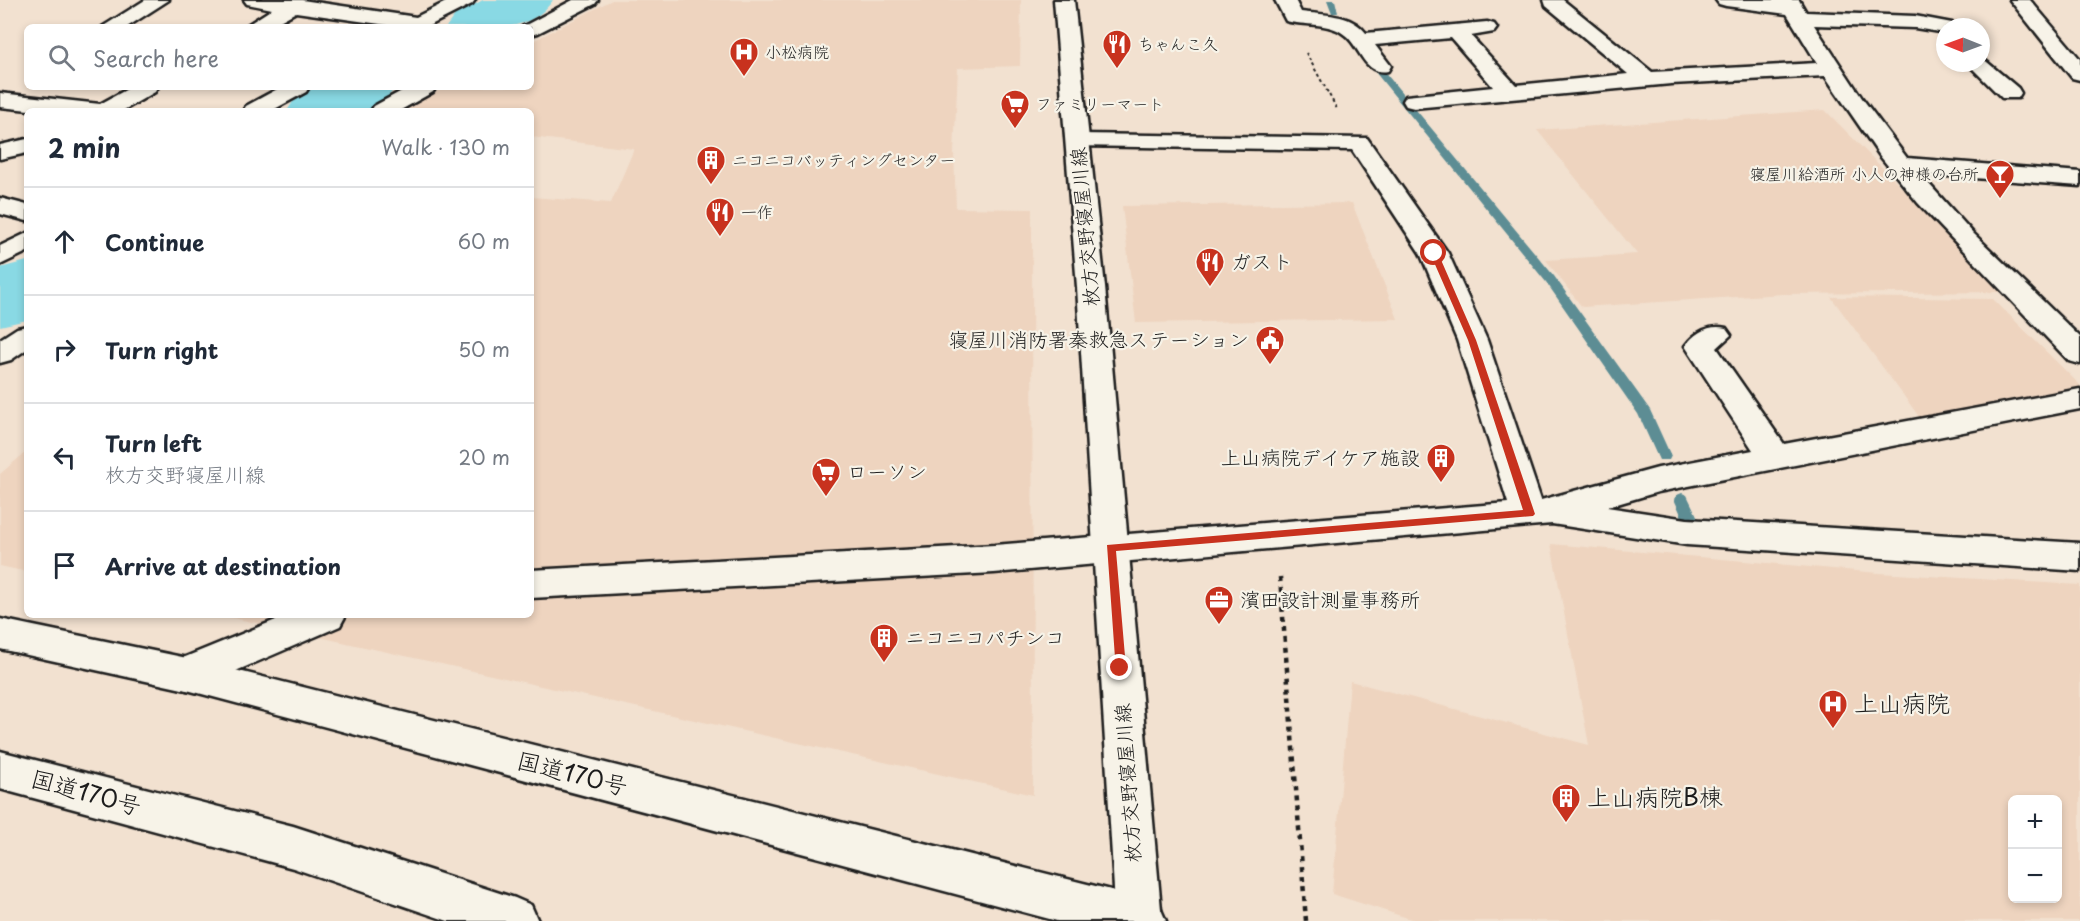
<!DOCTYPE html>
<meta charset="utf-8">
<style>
body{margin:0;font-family:"Playpen Sans","Klee One",sans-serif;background:#f2f2f3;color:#1f2937}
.controls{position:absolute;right:18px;bottom:18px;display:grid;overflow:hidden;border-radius:9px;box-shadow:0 3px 9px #0003}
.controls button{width:54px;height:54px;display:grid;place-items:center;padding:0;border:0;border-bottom:2px solid #e0e1e3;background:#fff;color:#1f2937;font:30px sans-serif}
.compass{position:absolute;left:1936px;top:18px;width:54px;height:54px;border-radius:50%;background:#fff;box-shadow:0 3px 9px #0003;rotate:271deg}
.stop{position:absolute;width:18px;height:18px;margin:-14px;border:4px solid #c8321e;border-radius:50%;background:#fff}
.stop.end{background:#c8321e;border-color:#fff;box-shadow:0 2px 6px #0008}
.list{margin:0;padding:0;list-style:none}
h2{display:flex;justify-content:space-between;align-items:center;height:78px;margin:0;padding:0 24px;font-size:26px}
h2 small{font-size:20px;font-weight:400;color:#747a83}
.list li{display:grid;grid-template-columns:39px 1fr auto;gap:18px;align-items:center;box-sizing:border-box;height:108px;padding:0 24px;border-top:2px solid #e0e1e3}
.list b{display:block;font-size:22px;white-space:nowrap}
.list p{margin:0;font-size:20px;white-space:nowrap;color:#747a83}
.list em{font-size:20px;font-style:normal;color:#747a83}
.icon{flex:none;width:33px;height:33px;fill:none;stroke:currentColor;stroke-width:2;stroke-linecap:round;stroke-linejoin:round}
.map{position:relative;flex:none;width:2080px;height:921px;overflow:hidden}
.search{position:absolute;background:#fff;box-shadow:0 3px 9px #0003;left:24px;top:24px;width:510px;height:66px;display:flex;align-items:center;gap:15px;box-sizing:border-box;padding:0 21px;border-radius:9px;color:#747a83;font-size:22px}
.panel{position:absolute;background:#fff;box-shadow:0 3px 9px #0003;left:24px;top:108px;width:510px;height:510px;border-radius:9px}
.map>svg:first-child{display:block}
.built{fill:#eed4bf;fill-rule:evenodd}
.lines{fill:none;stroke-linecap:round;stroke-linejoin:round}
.stream{fill:#5d8d94;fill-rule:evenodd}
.river{fill:#89d9e4;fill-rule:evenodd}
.minor-casing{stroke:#1c1c1c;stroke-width:5}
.major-casing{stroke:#1c1c1c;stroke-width:5}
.highway-casing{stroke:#1c1c1c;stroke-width:5}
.path-far1{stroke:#1c1c1c;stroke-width:2;stroke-dasharray:3 3;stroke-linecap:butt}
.path{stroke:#1c1c1c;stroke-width:4.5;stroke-dasharray:5 5;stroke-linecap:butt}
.minor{fill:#f7f3e8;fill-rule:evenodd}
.major{fill:#f7f3e8;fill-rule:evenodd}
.highway{fill:#f7f3e8;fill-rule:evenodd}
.route{fill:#c8321e}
.labels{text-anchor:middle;stroke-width:4.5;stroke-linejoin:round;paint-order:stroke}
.far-poi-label{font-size:16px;fill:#1c1c1c;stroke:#f7f3e8;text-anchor:start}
.street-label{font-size:20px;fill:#1c1c1c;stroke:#f7f3e8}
.poi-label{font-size:20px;fill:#1c1c1c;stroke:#f7f3e8;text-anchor:start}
.near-poi-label{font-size:24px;fill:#1c1c1c;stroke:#f7f3e8;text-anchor:start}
.near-street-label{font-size:24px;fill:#1c1c1c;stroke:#f7f3e8}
</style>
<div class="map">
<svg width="2080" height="921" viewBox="0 0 2080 921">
<rect width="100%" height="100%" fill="#f2e1d0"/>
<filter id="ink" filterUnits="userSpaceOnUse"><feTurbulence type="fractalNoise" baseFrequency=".0167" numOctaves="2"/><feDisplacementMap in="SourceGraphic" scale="12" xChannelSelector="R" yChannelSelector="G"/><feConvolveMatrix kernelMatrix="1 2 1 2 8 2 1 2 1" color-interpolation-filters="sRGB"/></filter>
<g filter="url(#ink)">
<g class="built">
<polygon points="612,0 1021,0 1020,66 958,68 954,153 956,208 1032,209 1033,795 220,615 531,615 531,197 611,203 634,149 531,137 531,111 402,111 445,87 531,87 531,42"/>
<polygon points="1825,110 2005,292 1783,294 1582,307 1546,260 1637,254 1537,130"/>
<polygon points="1352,203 1398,319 1136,323 1122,206"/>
<polygon points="1831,297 1993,299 2080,385 2080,390 1923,422"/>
<polygon points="27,451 27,572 0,566 0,474"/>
<path d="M 1551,544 L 1879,573 L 2080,585 L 2080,921 L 1417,921 L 1332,894 L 1350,681 L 1589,745 ZM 2012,800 L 2058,800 L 2058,898 L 2012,898 Z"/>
</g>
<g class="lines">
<g class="stream">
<polygon points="1327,0 1335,0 1338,13 1332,13"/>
<polygon points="1362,52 1368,52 1554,276 1650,410 1671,456 1669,460 1659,460 1638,414 1546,282 1362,56"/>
<polygon points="1682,493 1687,495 1699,520 1713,523 1715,527 1713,531 1707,533 1688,530 1674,499 1677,495"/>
</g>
<g class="river">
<path d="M 483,0 L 553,0 C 528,36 484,27 446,27 L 455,15 Z"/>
<polygon points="316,87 395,87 386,100 367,111 287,111 296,97"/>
<polygon points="27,261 27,320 0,326 0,268"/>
</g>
<g class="minor-casing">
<g id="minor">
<polygon points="145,0 169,0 127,27 102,27"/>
<polygon points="244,0 302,0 416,17 450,0 475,0 472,4 427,27 401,27 296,12 269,27 244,27 272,9 247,4"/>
<polygon points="573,0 598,0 595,4 538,33 531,35 531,27 522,27"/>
<path d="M 1275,0 L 1295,0 L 1301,12 C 1323,15 1351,13 1366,33 L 1487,22 L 1494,24 L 1497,28 L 1494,32 L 1471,36 L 1516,85 L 1628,74 L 1546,6 L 1544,0 L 1563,0 L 1652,72 L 1817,63 L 1787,14 L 1726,6 L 1719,4 L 1716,0 L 1799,0 L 1806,12 L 1915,16 L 1952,23 L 1955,27 L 1945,27 L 1945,33 L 1915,28 L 1814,25 L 1862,98 L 1907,158 L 2080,172 L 2080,186 L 1920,174 L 1973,233 L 2080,337 L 2080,364 L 2069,361 L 1918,203 L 1880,156 L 1825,76 L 1671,84 L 1414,108 L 1406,106 L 1403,101 L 1406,96 L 1493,87 L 1451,38 L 1375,45 L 1391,66 L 1388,71 C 1364,76 1360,46 1345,35 C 1330,22 1304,26 1286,21 Z"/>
<polygon points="2010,0 2030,0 2080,59 2080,80 2072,78"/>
<polygon points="1981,57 2018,88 2021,93 2018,98 2002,98 1967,63 1981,63"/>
<polygon points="131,87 158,87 155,92 122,111 38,111 0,107 0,93 100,104"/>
<polygon points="281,87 309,87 306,92 271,111 243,111 246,106"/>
<polygon points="409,87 436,87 433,92 399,111 371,111 374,106"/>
<path d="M 1078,134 L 1367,138 L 1448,253 L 1487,340 L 1541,500 L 1658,468 L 1753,450 L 1685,346 C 1695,332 1710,324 1726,328 L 1731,335 L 1717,348 L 1784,444 L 2080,389 L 2080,409 L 1658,492 L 1607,507 L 1687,519 L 2080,543 L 2080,571 L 1687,545 L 1552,524 L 994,573 L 531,598 L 531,570 L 994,545 L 1508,503 L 1457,340 L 1420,253 L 1352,150 L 1070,146 L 1066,141 L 1070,136 Z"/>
<polygon points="27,139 27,153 0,159 0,145"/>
<polygon points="0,198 27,205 27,221 0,214"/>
<polygon points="27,233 27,252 0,265 0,246"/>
<polygon points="27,326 27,349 11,360 0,363 0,339 17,328"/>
<polygon points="288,615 346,615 340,626 201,686 187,690 173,686 167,674 173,662"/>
</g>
</g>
<g class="major-casing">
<polygon id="major" points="1054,0 1074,0 1105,287 1162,921 1116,921 1077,287"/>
</g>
<g class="highway-casing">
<g id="highway">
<polygon points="0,619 187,658 1143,898 1159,905 1166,921 1057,921 187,690 0,649"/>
<polygon points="0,751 293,826 515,898 531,905 538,921 448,921 293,868 0,789"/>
</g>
</g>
<polyline class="path-far1" points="1306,53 1337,109"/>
<polyline class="path" points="1280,577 1306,921"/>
<use href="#minor" class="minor"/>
<use href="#major" class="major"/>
<use href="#highway" class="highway"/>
</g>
</g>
<polygon class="route" points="1434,251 1438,253 1476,340 1535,514 1533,516 1116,551 1126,668 1124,672 1116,672 1107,545 1523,510 1468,340 1430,253"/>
<defs>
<g id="restaurant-pin" transform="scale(1.5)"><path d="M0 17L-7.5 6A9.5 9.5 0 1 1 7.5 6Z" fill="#c8321e" stroke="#f7f3e8"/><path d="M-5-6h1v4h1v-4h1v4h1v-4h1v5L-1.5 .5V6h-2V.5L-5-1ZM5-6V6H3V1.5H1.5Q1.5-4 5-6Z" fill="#fff"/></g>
<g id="hospital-pin" transform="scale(1.5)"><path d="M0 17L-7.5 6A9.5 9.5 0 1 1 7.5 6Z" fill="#c8321e" stroke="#f7f3e8"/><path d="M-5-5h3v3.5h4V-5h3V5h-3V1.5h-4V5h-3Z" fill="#fff"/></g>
<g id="supermarket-pin" transform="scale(1.5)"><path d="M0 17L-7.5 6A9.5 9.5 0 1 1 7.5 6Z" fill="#c8321e" stroke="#f7f3e8"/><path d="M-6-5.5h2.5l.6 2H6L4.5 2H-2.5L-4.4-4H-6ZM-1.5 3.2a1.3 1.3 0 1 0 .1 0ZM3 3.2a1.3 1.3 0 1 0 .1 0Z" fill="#fff"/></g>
<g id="building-pin" transform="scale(1.5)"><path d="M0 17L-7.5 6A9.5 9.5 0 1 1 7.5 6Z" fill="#c8321e" stroke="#f7f3e8"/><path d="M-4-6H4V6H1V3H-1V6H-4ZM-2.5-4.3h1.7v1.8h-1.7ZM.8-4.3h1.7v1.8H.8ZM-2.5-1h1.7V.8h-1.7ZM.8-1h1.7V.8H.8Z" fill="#fff"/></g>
<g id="bar-pin" transform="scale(1.5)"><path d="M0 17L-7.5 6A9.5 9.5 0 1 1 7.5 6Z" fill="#c8321e" stroke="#f7f3e8"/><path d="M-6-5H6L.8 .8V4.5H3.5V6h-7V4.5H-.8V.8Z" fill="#fff"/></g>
<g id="civic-pin" transform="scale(1.5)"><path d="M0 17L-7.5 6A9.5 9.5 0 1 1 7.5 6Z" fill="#c8321e" stroke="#f7f3e8"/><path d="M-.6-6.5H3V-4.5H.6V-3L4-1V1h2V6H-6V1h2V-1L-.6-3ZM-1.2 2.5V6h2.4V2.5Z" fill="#fff"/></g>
<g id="office-pin" transform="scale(1.5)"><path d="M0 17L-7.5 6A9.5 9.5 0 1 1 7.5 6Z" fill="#c8321e" stroke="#f7f3e8"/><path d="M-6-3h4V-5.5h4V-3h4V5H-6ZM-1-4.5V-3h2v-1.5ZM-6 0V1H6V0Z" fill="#fff"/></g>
</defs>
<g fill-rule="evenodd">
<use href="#restaurant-pin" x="1117" y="44"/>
<use href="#hospital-pin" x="744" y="52"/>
<use href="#supermarket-pin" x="1015" y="104"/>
<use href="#building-pin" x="711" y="160"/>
<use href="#bar-pin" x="2000" y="174"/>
<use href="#restaurant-pin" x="720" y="212"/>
<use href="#restaurant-pin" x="1210" y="262"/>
<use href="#civic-pin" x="1270" y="340"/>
<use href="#building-pin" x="1441" y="458"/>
<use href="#supermarket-pin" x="826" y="472"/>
<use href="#office-pin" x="1219" y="600"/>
<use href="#building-pin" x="884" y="638"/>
<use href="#hospital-pin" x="1833" y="704"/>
<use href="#building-pin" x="1566" y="798"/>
</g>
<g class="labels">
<g class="far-poi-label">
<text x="1138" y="50">ちゃんこ久</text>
<text x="765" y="58">小松病院</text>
<text x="1036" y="110">ファミリーマート</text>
<text x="732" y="166">ニコニコバッティングセンター</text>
<text x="1979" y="180" text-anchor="end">寝屋川給酒所 小人の神様の台所</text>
<text x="741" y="218">一作</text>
</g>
<g class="street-label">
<text transform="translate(1085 227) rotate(-95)" y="7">枚方交野寝屋川線</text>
<text transform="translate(1128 783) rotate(-94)" y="7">枚方交野寝屋川線</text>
</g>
<g class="poi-label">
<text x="1231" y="269">ガスト</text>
<text x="1249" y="347" text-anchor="end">寝屋川消防署秦救急ステーション</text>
<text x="1420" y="465" text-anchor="end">上山病院デイケア施設</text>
<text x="847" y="479">ローソン</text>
<text x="1240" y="607">濱田設計測量事務所</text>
<text x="905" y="645">ニコニコパチンコ</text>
</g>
<g class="near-poi-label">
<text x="1854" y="712">上山病院</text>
<text x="1587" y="806">上山病院B棟</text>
</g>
<g class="near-street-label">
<text transform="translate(572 774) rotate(14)" y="8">国道170号</text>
<text transform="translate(86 793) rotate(15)" y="8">国道170号</text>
</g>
</g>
</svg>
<div class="controls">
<button>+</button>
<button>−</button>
</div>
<svg class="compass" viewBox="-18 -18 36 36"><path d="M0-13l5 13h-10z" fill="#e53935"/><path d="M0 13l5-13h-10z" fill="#747a83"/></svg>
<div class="stop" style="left:1434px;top:253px"></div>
<div class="stop end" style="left:1120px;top:668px"></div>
<div class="search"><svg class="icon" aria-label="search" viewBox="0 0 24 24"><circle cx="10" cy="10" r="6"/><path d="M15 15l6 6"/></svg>Search here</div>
<section class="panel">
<h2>2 min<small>Walk · 130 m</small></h2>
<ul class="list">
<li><svg class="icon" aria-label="ahead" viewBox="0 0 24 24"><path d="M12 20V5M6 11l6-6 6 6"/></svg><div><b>Continue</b></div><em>60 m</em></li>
<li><svg class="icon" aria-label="right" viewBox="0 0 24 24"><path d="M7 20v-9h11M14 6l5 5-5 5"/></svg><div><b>Turn right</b></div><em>50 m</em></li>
<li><svg class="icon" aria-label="left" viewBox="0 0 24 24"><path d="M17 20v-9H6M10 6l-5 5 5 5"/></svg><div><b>Turn left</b><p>枚方交野寝屋川線</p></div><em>20 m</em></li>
<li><svg class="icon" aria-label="arrive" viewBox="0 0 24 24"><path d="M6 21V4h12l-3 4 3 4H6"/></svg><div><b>Arrive at destination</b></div></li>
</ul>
</section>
</div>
